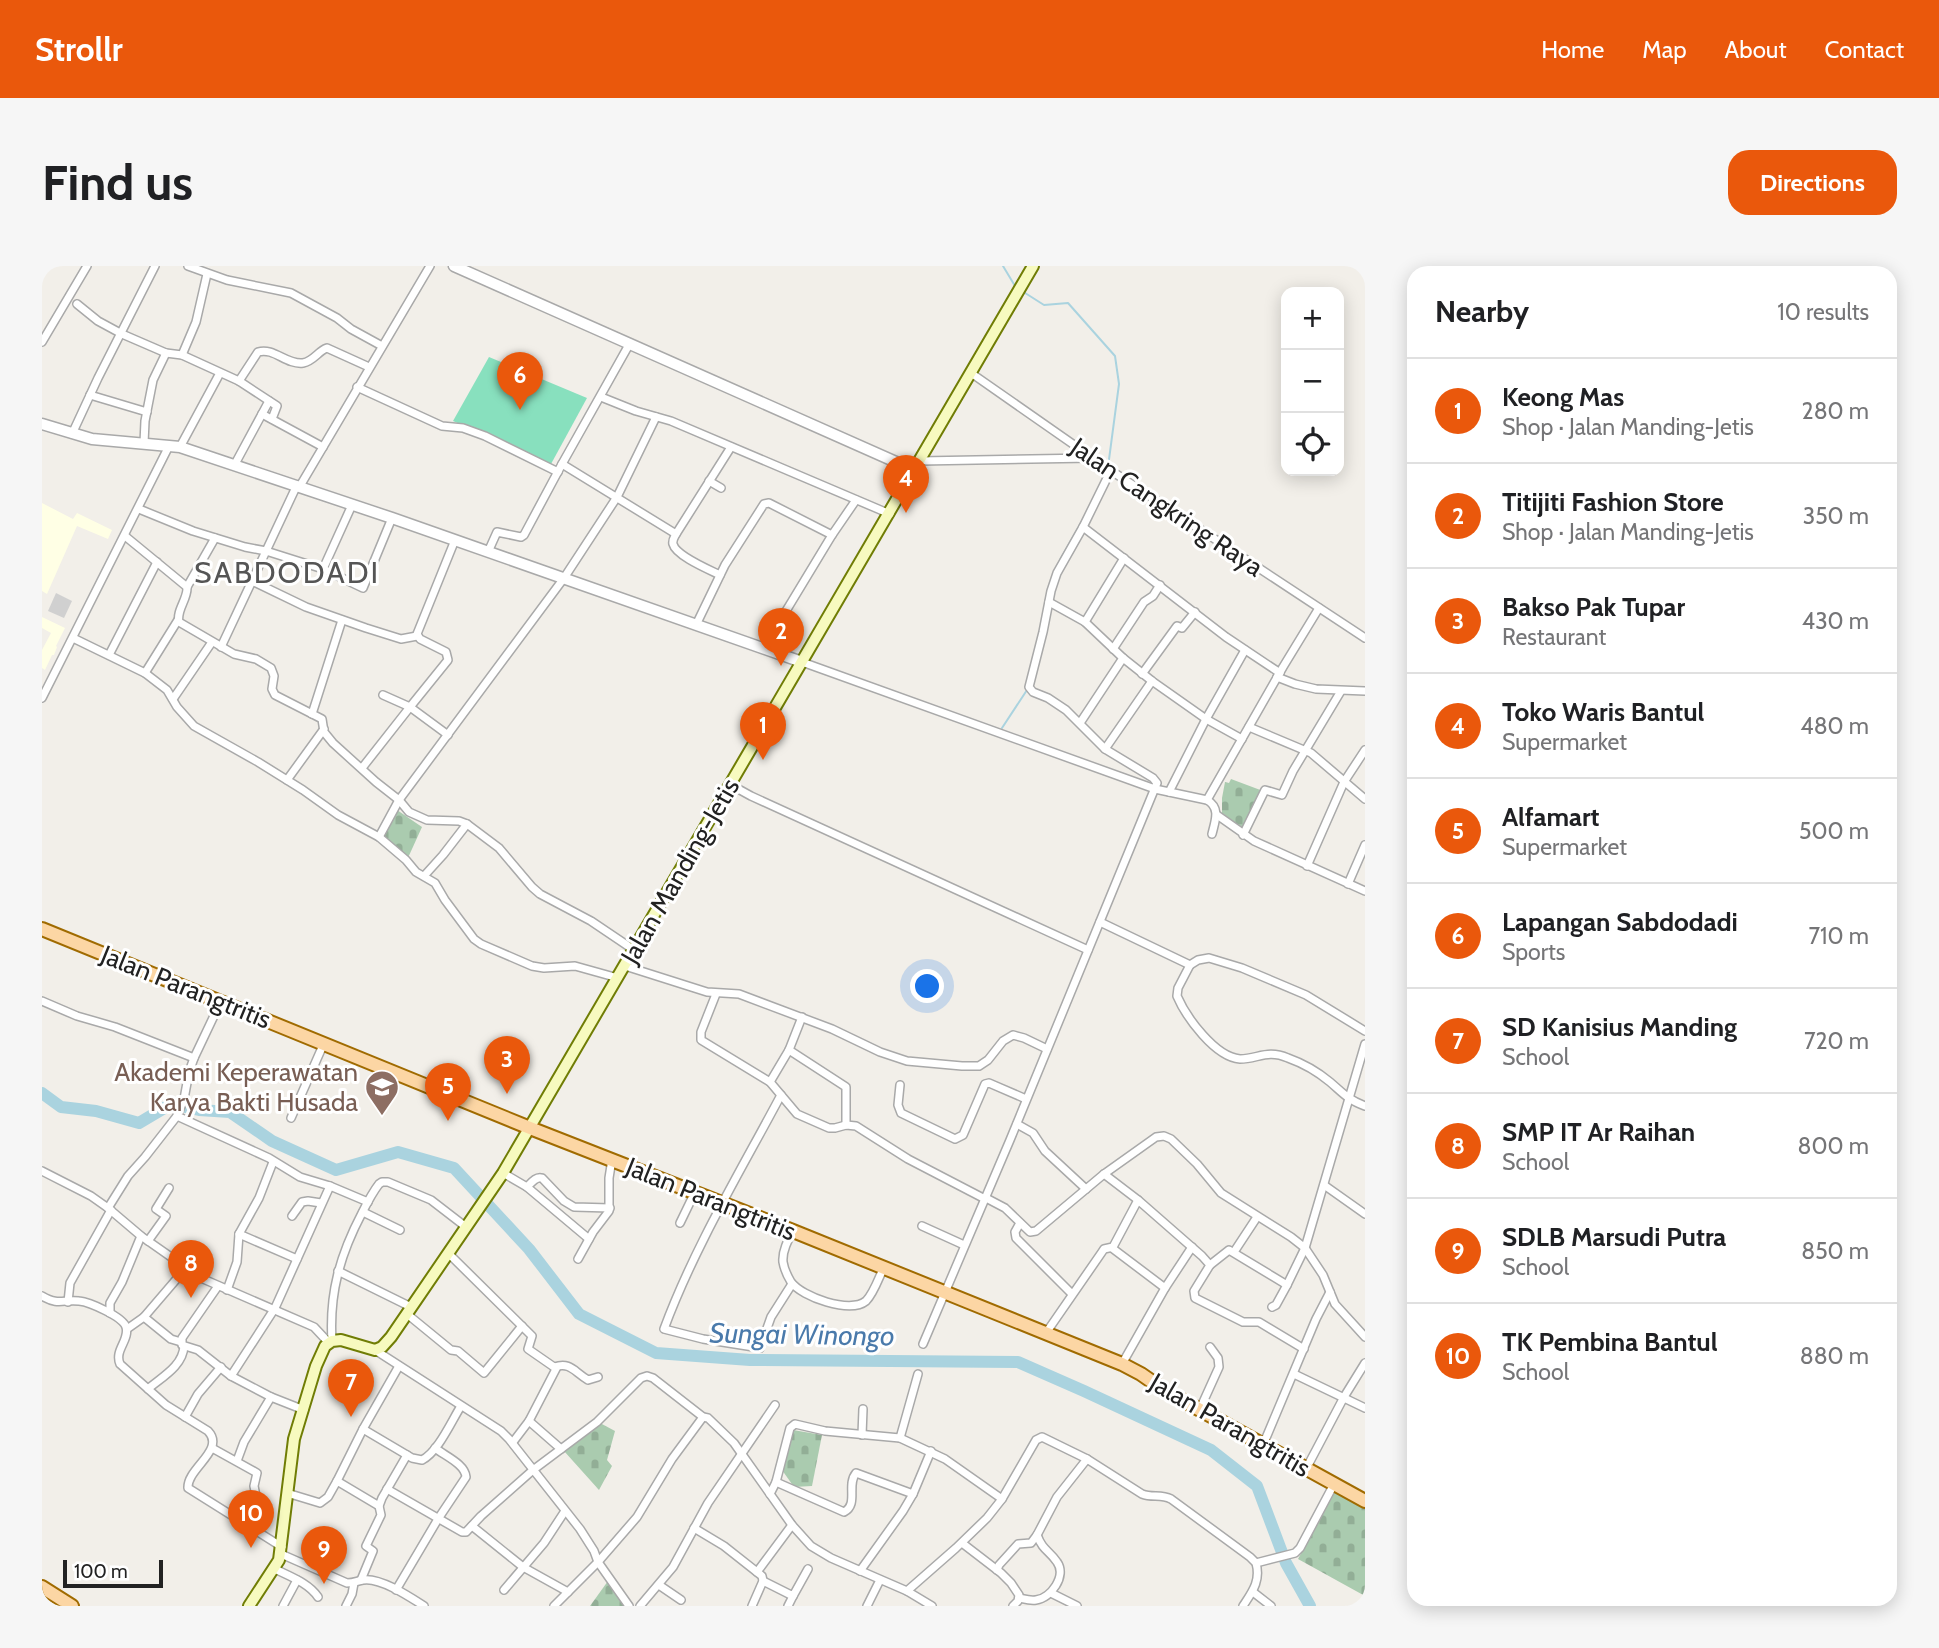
<!DOCTYPE html>
<meta charset="utf-8">
<style>
body{margin:0;font-family:Cabin,sans-serif;background:#f6f6f6;color:#202124}
.controls{position:absolute;right:21px;top:21px;display:grid;overflow:hidden;border-radius:14px;box-shadow:0 4px 18px #0003}
.controls button{width:63px;height:63px;display:grid;place-items:center;padding:0;border:0;border-bottom:2px solid #e0e0e0;background:#fff;color:#202124;font:35px sans-serif}
.scale{position:absolute;left:21px;bottom:18px;width:100px;box-sizing:border-box;padding-left:7px;border:4px solid #222;border-top:0;font-size:19px;line-height:24px;white-space:nowrap;color:#222;-webkit-text-stroke:5px #fff;paint-order:stroke}
.you{position:absolute;left:886px;top:721px;width:24px;height:24px;margin:-18px;border:5px solid #fff;border-radius:50%;background:#1a73e8;box-shadow:0 0 0 10px #1a73e833}
.badge{display:grid;place-items:center;width:46px;height:46px;border-radius:50%;background:#ea580c;color:#fff;font-size:23px;font-weight:700}
.pin{position:absolute;translate:-50% -58px;filter:drop-shadow(0 2px 4px #0008)}
.pin::after{content:'';position:absolute;top:37px;width:24px;height:21px;background:inherit;clip-path:polygon(0 0,100% 0,50% 100%)}
.list{margin:0;padding:0;list-style:none}
h2{display:flex;justify-content:space-between;align-items:center;height:91px;margin:0;padding:0 28px;font-size:30px}
h2 small{font-size:23px;font-weight:400;color:#757577}
.list li{display:grid;grid-template-columns:46px 1fr auto;gap:21px;align-items:center;box-sizing:border-box;height:105px;padding:0 28px;border-top:2px solid #e0e0e0}
.list b{display:block;font-size:26px;white-space:nowrap}
.list p{margin:0;font-size:23px;white-space:nowrap;color:#757577}
.list em{font-size:23px;font-style:normal;color:#757577}
.icon{flex:none;width:38px;height:38px;fill:none;stroke:currentColor;stroke-width:2;stroke-linecap:round;stroke-linejoin:round}
.map{position:relative;flex:none;width:1323px;height:1340px;overflow:hidden;border-radius:21px}
header{display:flex;align-items:center;gap:42px;box-sizing:border-box;height:98px;padding:0 35px;background:#ea580c;color:#fff}
header strong{font-size:33px}
nav{display:flex;gap:38px;margin-inline-start:auto;font-size:24px}
.intro{display:flex;align-items:center;justify-content:space-between;box-sizing:border-box;height:168px;padding:0 42px}
h1{margin:0;font-size:49px}
.button{padding:18px 32px;border-radius:21px;background:#ea580c;color:#fff;font-size:24px;font-weight:700}
main{display:flex;gap:42px;padding:0 42px}
aside{flex:1;background:#fff;border-radius:21px;box-shadow:0 4px 18px #0003}
.map>svg:first-child{display:block}
.education{fill:#ffffe5}
.religious{fill:#d0d0d0}
.cemetery{fill:url(#cemetery-stones)}
.pitch{fill:#88e0be}
.lines{fill:none;stroke-linecap:round;stroke-linejoin:round}
.stream{stroke:#aad3df;stroke-width:2}
.river{stroke:#aad3df;stroke-width:12}
.minor-casing{stroke:#a9a9a9;stroke-width:10}
.tertiary-casing{stroke:#a9a9a9;stroke-width:13}
.secondary-casing{stroke:#707d05;stroke-width:14}
.primary-casing{stroke:#a06b00;stroke-width:16}
.minor{stroke:#fff;stroke-width:7}
.tertiary{stroke:#fff;stroke-width:10}
.secondary{stroke:#f7fabf;stroke-width:10}
.primary{stroke:#fcd6a4;stroke-width:12}
.labels{text-anchor:middle;stroke-width:6;stroke-linejoin:round;paint-order:stroke}
.street-label{font-size:26px;fill:#222;stroke:#fff}
.education-label{font-size:26px;fill:#785e54;stroke:#fff;text-anchor:end}
.water-label{font-size:28px;font-style:italic;fill:#4a7aab;stroke:#fff}
.quarter-label{font-size:30px;letter-spacing:2px;fill:#555;stroke:#fff}
</style>
<header>
<strong>Strollr</strong>
<nav><a>Home</a><a>Map</a><a>About</a><a>Contact</a></nav>
</header>
<div class="intro"><h1>Find us</h1><a class="button">Directions</a></div>
<main>
<div class="map">
<svg width="1323" height="1340" viewBox="0 0 1323 1340">
<defs>
<pattern id="cemetery-stones" width="16" height="16" patternUnits="userSpaceOnUse" patternTransform="scale(1.75)"><rect width="16" height="16" fill="#aacbaf"/><path d="M2 7V4a2 2 0 0 1 4 0v3zM10 15v-3a2 2 0 0 1 4 0v3z" fill="#92ae96"/></pattern>
</defs>
<rect width="100%" height="100%" fill="#f2efe9"/>
<g class="education">
<polygon points="0,237 31,253 35,247 70,264 66,273 35,260 5,328 0,325"/>
<polygon points="0,351 23,362 14,380 15,381 12,389 10,389 3,404 0,402 0,384 9,367 0,362"/>
</g>
<polygon class="religious" points="14,327 30,335 22,352 6,345"/>
<g class="cemetery">
<polygon points="1189,513 1221,525 1202,563 1180,547 1180,532 1183,516 1187,517"/>
<polygon points="355,544 380,561 365,594 339,571"/>
<polygon points="558,1157 573,1165 565,1194 570,1200 557,1224 522,1185"/>
<polygon points="751,1164 780,1169 770,1220 752,1221 740,1204"/>
<polygon points="1295,1222 1323,1238 1323,1330 1256,1293"/>
<polygon points="566,1315 586,1340 548,1340"/>
</g>
<polygon class="pitch" points="447,91 545,132 509,198 411,155"/>
<g class="lines">
<g class="stream">
<polyline points="961,0 973,20"/>
<polyline points="980,25 1002,39 1026,37 1073,90 1077,118 1066,201"/>
<polyline points="1018,294 1043,250"/>
<polyline points="960,462 985,424"/>
</g>
<polyline class="river" points="0,827 19,841 54,845 97,857 129,838 157,844 188,846 230,875 294,904 356,886 412,902 487,983 537,1048 614,1087 708,1094 976,1096 1042,1125 1169,1184 1215,1220 1244,1297 1268,1340"/>
<g class="minor-casing">
<g id="minor">
<polyline points="146,0 185,14 249,27 295,52 309,63 340,80"/>
<polyline points="35,38 56,55 80,68 124,87 140,89 197,115 235,140 230,153"/>
<polyline points="0,76 45,0"/>
<polyline points="140,89 154,56 165,8"/>
<polyline points="929,107 1068,204 1323,372"/>
<path d="M 197,115 L 216,86 C 232,81 244,99 261,97 C 272,95 276,85 285,82 L 327,101"/>
<polyline points="315,121 400,160 421,162 443,170 516,206"/>
<polyline points="48,129 105,146"/>
<polyline points="559,131 594,145 629,155 848,248"/>
<polyline points="220,148 281,181"/>
<polyline points="30,168 56,112 113,0"/>
<polyline points="102,177 103,155 111,114 124,87"/>
<polyline points="138,181 178,107"/>
<polyline points="878,195 1050,192"/>
<polyline points="193,198 227,135"/>
<polyline points="520,198 634,268"/>
<polyline points="667,215 679,222"/>
<polyline points="258,220 388,0"/>
<polyline points="97,243 151,265 203,281 224,285 281,303 321,322 350,252"/>
<polyline points="1041,261 1184,371 1238,407"/>
<path d="M 83,270 L 145,321 C 146,333 134,344 137,356 L 192,388 L 214,393 L 229,402 L 232,410 L 230,423 L 233,429 L 280,453 L 282,466 L 291,477 L 334,516 L 357,534 L 367,546 L 385,554 L 417,555 L 425,558 L 457,582 L 490,621 L 498,628 L 549,655 L 592,684"/>
<polyline points="446,286 455,266 479,271 482,269 520,198 588,77"/>
<polyline points="281,303 310,239"/>
<path d="M 678,309 C 668,304 634,290 631,278 C 630,274 632,272 634,268 L 689,181"/>
<polyline points="210,315 264,341 324,362 359,373 375,370"/>
<polyline points="145,321 173,272"/>
<polyline points="1007,336 1043,356 1081,392 1110,415 1164,453 1200,473"/>
<polyline points="1043,356 1082,292"/>
<polyline points="654,359 683,299 722,238 727,237 790,269"/>
<polyline points="31,372 103,407 125,424 135,441 152,460 216,496 261,524 296,549 337,571 364,594 374,606 393,617 403,634 432,673 439,678 490,700 502,702 533,700 576,712"/>
<polyline points="179,381 255,219"/>
<polyline points="721,383 790,269 814,234"/>
<polyline points="1071,383 1102,336 1111,330 1118,319"/>
<polyline points="67,389 115,296"/>
<path d="M 760,396 L 1113,523 L 1165,534 C 1179,542 1173,555 1170,568"/>
<polyline points="103,407 136,354"/>
<polyline points="1100,408 1135,360 1140,362 1153,346"/>
<polyline points="1235,411 1253,418 1274,423 1323,425"/>
<polyline points="0,432 127,180"/>
<polyline points="131,433 170,376"/>
<polyline points="270,448 300,354"/>
<polyline points="1038,457 1081,392"/>
<polyline points="1207,461 1269,487 1323,533"/>
<polyline points="406,469 368,441 406,394 404,386 378,373 375,368 413,274"/>
<polyline points="1063,483 1110,415"/>
<polyline points="320,502 368,441 341,429"/>
<polyline points="245,514 282,463"/>
<polyline points="689,519 709,530 1046,684"/>
<polyline points="1127,526 1164,453 1203,384"/>
<polyline points="1165,534 1241,401 1277,342"/>
<polyline points="1175,549 1212,575 1323,625"/>
<polyline points="1201,569 1223,524 1240,529 1251,505 1299,425"/>
<polyline points="337,571 357,534 522,312 575,231 614,151"/>
<polyline points="1265,600 1302,516 1323,484"/>
<polyline points="382,610 401,589 425,558"/>
<polyline points="1306,618 1323,579"/>
<polyline points="1058,656 1148,699 1156,694 1167,692 1200,702 1264,729 1323,765"/>
<path d="M 1148,699 L 1136,722 L 1135,730 C 1144,751 1173,791 1198,793 C 1216,793 1225,783 1246,792 C 1260,797 1276,806 1288,816 C 1302,828 1305,833 1323,840"/>
<polyline points="583,700 665,726 697,728 790,763 838,786 865,795 920,800 937,800 946,794 961,775 971,769 982,772 1005,783"/>
<polyline points="674,728 659,766 659,774 728,816 755,848 787,862 793,862 804,859 814,860 866,893 943,933"/>
<polyline points="0,735 35,750 73,761 152,792"/>
<polyline points="747,784 804,821 804,859"/>
<polyline points="728,816 747,784 760,751"/>
<polyline points="858,819 856,839 859,847 913,873 921,869 943,818 947,817 984,833"/>
<path d="M 739,829 C 698,906 652,982 622,1063 L 661,1073 L 718,1082 L 729,1051 L 750,1018"/>
<polyline points="135,850 227,892 258,911 288,920 326,936"/>
<polyline points="249,852 282,777"/>
<polyline points="975,858 991,867 1003,885 1044,923"/>
<polyline points="0,905 49,930 66,942 99,970 159,1012 272,1061 287,1077"/>
<path d="M 461,907 L 485,921 C 489,917 494,910 500,912 L 522,935 L 532,941 L 568,942"/>
<polyline points="1062,908 1096,934 1160,990 1168,999 1152,1025 1153,1032 1201,1056 1217,1056 1262,1083"/>
<polyline points="1282,919 1323,948"/>
<polyline points="485,921 547,973"/>
<polyline points="944,932 963,942 988,966 994,965 1062,908 1114,871 1122,870 1129,873 1155,898 1179,927 1249,971 1263,982 1281,1009 1293,1038 1323,1071"/>
<polyline points="66,942 86,910 103,891 135,850 142,833 147,806 152,792 179,735"/>
<polyline points="321,946 358,964"/>
<polyline points="250,950 260,936 266,935 279,937"/>
<polyline points="638,957 653,926"/>
<polyline points="978,957 973,966 974,972 1030,1028"/>
<polyline points="880,960 922,979"/>
<path d="M 751,965 C 746,974 740,985 741,996 C 742,1002 746,1011 749,1016 C 760,1031 808,1048 824,1035 C 832,1027 837,1011 842,1001"/>
<polyline points="197,968 255,993"/>
<polyline points="106,975 124,950 114,943 127,922"/>
<polyline points="1070,982 1123,1022 1080,1098"/>
<polyline points="1192,986 1215,951"/>
<path d="M 406,987 L 490,1070 L 486,1083 L 512,1101 C 529,1096 531,1105 546,1114 L 556,1111"/>
<polyline points="536,993 551,966 567,945 567,912 570,893"/>
<polyline points="1168,999 1187,984 1245,1019 1263,982 1323,778"/>
<polyline points="296,1005 369,1041"/>
<polyline points="176,1020 140,1072 140,1079 156,1084 189,1110 229,1131 262,1144"/>
<polyline points="1123,1022 1150,981"/>
<polyline points="185,1024 195,996 197,968 217,932 231,896"/>
<path d="M 0,1030 C 17,1040 21,1033 37,1035 C 48,1036 81,1051 84,1061 C 88,1074 72,1084 78,1098 L 124,1139 L 166,1165 C 184,1184 145,1202 146,1222 L 240,1281"/>
<polyline points="26,1036 28,1017 69,944"/>
<polyline points="1230,1041 1234,1039 1245,1019"/>
<polyline points="68,1047 68,1037 80,1016 99,970"/>
<polyline points="365,1048 409,1084 416,1085 442,1107 480,1060"/>
<polyline points="102,1051 144,1002"/>
<polyline points="85,1063 102,1051 129,1073 139,1076"/>
<polyline points="1004,1067 1060,986 1062,983 1071,981 1096,934"/>
<path d="M 290,1075 C 287,1027 298,989 320,947 C 325,937 330,927 337,918 L 340,916 L 346,916 L 389,934 L 424,961"/>
<polyline points="881,1078 968,874 1115,517 1111,512 1063,483 1024,444 1006,432 991,426 987,421 1001,366 1009,325 1015,307 1041,261 1069,204"/>
<polyline points="333,1084 459,1165 467,1173 538,1263 552,1285 556,1296 587,1340"/>
<polyline points="1252,1108 1323,1142"/>
<polyline points="189,1110 233,1042 288,920"/>
<path d="M 106,1123 C 120,1111 141,1100 142,1080"/>
<polyline points="1158,1143 1177,1101 1176,1092 1168,1081"/>
<polyline points="143,1151 156,1128 179,1101"/>
<polyline points="487,1155 519,1183"/>
<polyline points="321,1163 357,1100"/>
<polyline points="820,1169 821,1143"/>
<polyline points="858,1172 876,1108"/>
<polyline points="471,1176 487,1155 515,1101"/>
<polyline points="1221,1179 1274,1053 1288,1026"/>
<polyline points="170,1182 215,1207 212,1220 214,1230 203,1258"/>
<polyline points="195,1195 202,1176 229,1131"/>
<polyline points="1264,1203 1302,1131 1323,1097"/>
<path d="M 295,1215 L 321,1163 L 370,1192 L 380,1194 C 396,1186 409,1156 419,1140"/>
<path d="M 734,1216 L 802,1246 C 817,1238 804,1219 814,1207 L 871,1228"/>
<polyline points="345,1223 420,1266 424,1266 439,1250 491,1204 555,1156 599,1112 605,1110 611,1112 661,1151 666,1152 692,1177 750,1259 769,1280 789,1292 865,1325 890,1340"/>
<polyline points="245,1227 278,1237 286,1231 295,1215 337,1240 340,1232 365,1189"/>
<polyline points="728,1228 734,1216 748,1162 753,1158 783,1165 858,1172 903,1193 960,1233"/>
<polyline points="430,1260 481,1301 526,1326"/>
<polyline points="652,1262 682,1280 720,1310 721,1315 710,1340"/>
<polyline points="920,1277 959,1307 969,1317 977,1329 976,1335 971,1340"/>
<path d="M 239,1288 L 305,1317 C 312,1317 315,1315 321,1314 C 338,1311 368,1331 382,1340"/>
<polyline points="1214,1297 1253,1287 1258,1282 1292,1218"/>
<path d="M 233,1303 C 247,1310 267,1317 276,1331"/>
<polyline points="955,1304 957,1299 976,1278 989,1277 995,1269 1015,1231 1045,1193"/>
<polyline points="818,1305 861,1245 871,1228 889,1185"/>
<polyline points="715,1306 750,1259"/>
<polyline points="319,1314 331,1285 324,1280 339,1249 337,1240"/>
<polyline points="721,1315 751,1330 766,1303"/>
<polyline points="617,1319 639,1334"/>
<path d="M 354,1324 L 396,1253 L 424,1211 C 423,1198 403,1190 393,1182"/>
<polyline points="462,1324 502,1277 523,1245"/>
<path d="M 865,1325 L 914,1282 L 945,1252 L 960,1233 L 994,1174 L 1000,1171 L 1045,1193 L 1100,1228 C 1110,1232 1119,1228 1129,1233 L 1208,1291 L 1214,1297 C 1219,1315 1210,1326 1201,1340"/>
<polyline points="1211,1326 1229,1340"/>
<polyline points="1009,1327 1035,1340"/>
<path d="M 977,1332 C 982,1333 988,1335 994,1334 C 1009,1332 1025,1310 1015,1296 C 1007,1284 1001,1285 995,1269"/>
<polyline points="241,1340 255,1314"/>
<polyline points="304,1340 310,1328 312,1317"/>
<polyline points="512,1340 556,1296 595,1251 630,1193 661,1151"/>
<polyline points="598,1340 631,1301 666,1237 733,1139"/>
<polyline points="746,1340 751,1330"/>
<polyline points="825,1340 838,1314"/>
</g>
</g>
<g class="tertiary-casing">
<g id="tertiary">
<polyline points="412,0 872,204"/>
<polyline points="0,158 50,173 138,181 350,252 760,396"/>
</g>
</g>
<g class="secondary-casing">
<polyline id="secondary" points="207,1340 237,1294 252,1173 274,1100 283,1080 290,1075 299,1074 333,1084 340,1081 349,1071 461,907 991,0"/>
</g>
<g class="primary-casing">
<g id="primary">
<polyline points="0,663 488,862 751,965 1080,1098 1099,1108 1122,1124 1323,1235"/>
<polyline points="0,1321 30,1340"/>
</g>
</g>
<use href="#minor" class="minor"/>
<use href="#tertiary" class="tertiary"/>
<use href="#secondary" class="secondary"/>
<use href="#primary" class="primary"/>
</g>
<defs>
<g id="university-pin" transform="scale(1.75)"><path d="M0 17L-7.5 6A9.5 9.5 0 1 1 7.5 6Z" fill="#8d6e63" stroke="#fff"/><path d="M0-5L7-2L0 1L-7-2ZM-4 1L0 2.5L4 1V4Q0 6-4 4Z" fill="#fff"/></g>
</defs>
<g fill-rule="evenodd">
<use href="#university-pin" x="340" y="821"/>
</g>
<g class="labels">
<g class="street-label">
<text transform="translate(1125 241) rotate(34)" y="9">Jalan Cangkring Raya</text>
<text transform="translate(638 605) rotate(-60)" y="9">Jalan Manding-Jetis</text>
<text transform="translate(144 721) rotate(22)" y="9">Jalan Parangtritis</text>
<text transform="translate(669 933) rotate(22)" y="9">Jalan Parangtritis</text>
<text transform="translate(1188 1159) rotate(30)" y="9">Jalan Parangtritis</text>
</g>
<g class="education-label">
<text x="316" y="815">Akademi Keperawatan<tspan x="316" dy="30">Karya Bakti Husada</tspan></text>
</g>
<g class="water-label">
<text transform="translate(760 1068) rotate(1)" y="10">Sungai Winongo</text>
</g>
<g class="quarter-label">
<text x="245" y="317">SABDODADI</text>
</g>
</g>
</svg>
<div class="controls">
<button>+</button>
<button>−</button>
<button><svg class="icon" aria-label="locate" viewBox="0 0 24 24"><circle cx="12" cy="12" r="6"/><path d="M12 2v4M12 18v4M2 12h4M18 12h4"/></svg></button>
</div>
<div class="scale">100 m</div>
<div class="you"></div>
<div class="pin badge" style="left:721px;top:494px">1</div>
<div class="pin badge" style="left:739px;top:400px">2</div>
<div class="pin badge" style="left:465px;top:828px">3</div>
<div class="pin badge" style="left:864px;top:247px">4</div>
<div class="pin badge" style="left:406px;top:855px">5</div>
<div class="pin badge" style="left:478px;top:144px">6</div>
<div class="pin badge" style="left:309px;top:1151px">7</div>
<div class="pin badge" style="left:149px;top:1032px">8</div>
<div class="pin badge" style="left:282px;top:1318px">9</div>
<div class="pin badge" style="left:209px;top:1282px">10</div>
</div>
<aside>
<h2>Nearby<small>10 results</small></h2>
<ul class="list">
<li><span class="badge">1</span><div><b>Keong Mas</b><p>Shop · Jalan Manding-Jetis</p></div><em>280 m</em></li>
<li><span class="badge">2</span><div><b>Titijiti Fashion Store</b><p>Shop · Jalan Manding-Jetis</p></div><em>350 m</em></li>
<li><span class="badge">3</span><div><b>Bakso Pak Tupar</b><p>Restaurant</p></div><em>430 m</em></li>
<li><span class="badge">4</span><div><b>Toko Waris Bantul</b><p>Supermarket</p></div><em>480 m</em></li>
<li><span class="badge">5</span><div><b>Alfamart</b><p>Supermarket</p></div><em>500 m</em></li>
<li><span class="badge">6</span><div><b>Lapangan Sabdodadi</b><p>Sports</p></div><em>710 m</em></li>
<li><span class="badge">7</span><div><b>SD Kanisius Manding</b><p>School</p></div><em>720 m</em></li>
<li><span class="badge">8</span><div><b>SMP IT Ar Raihan</b><p>School</p></div><em>800 m</em></li>
<li><span class="badge">9</span><div><b>SDLB Marsudi Putra</b><p>School</p></div><em>850 m</em></li>
<li><span class="badge">10</span><div><b>TK Pembina Bantul</b><p>School</p></div><em>880 m</em></li>
</ul>
</aside>
</main>
